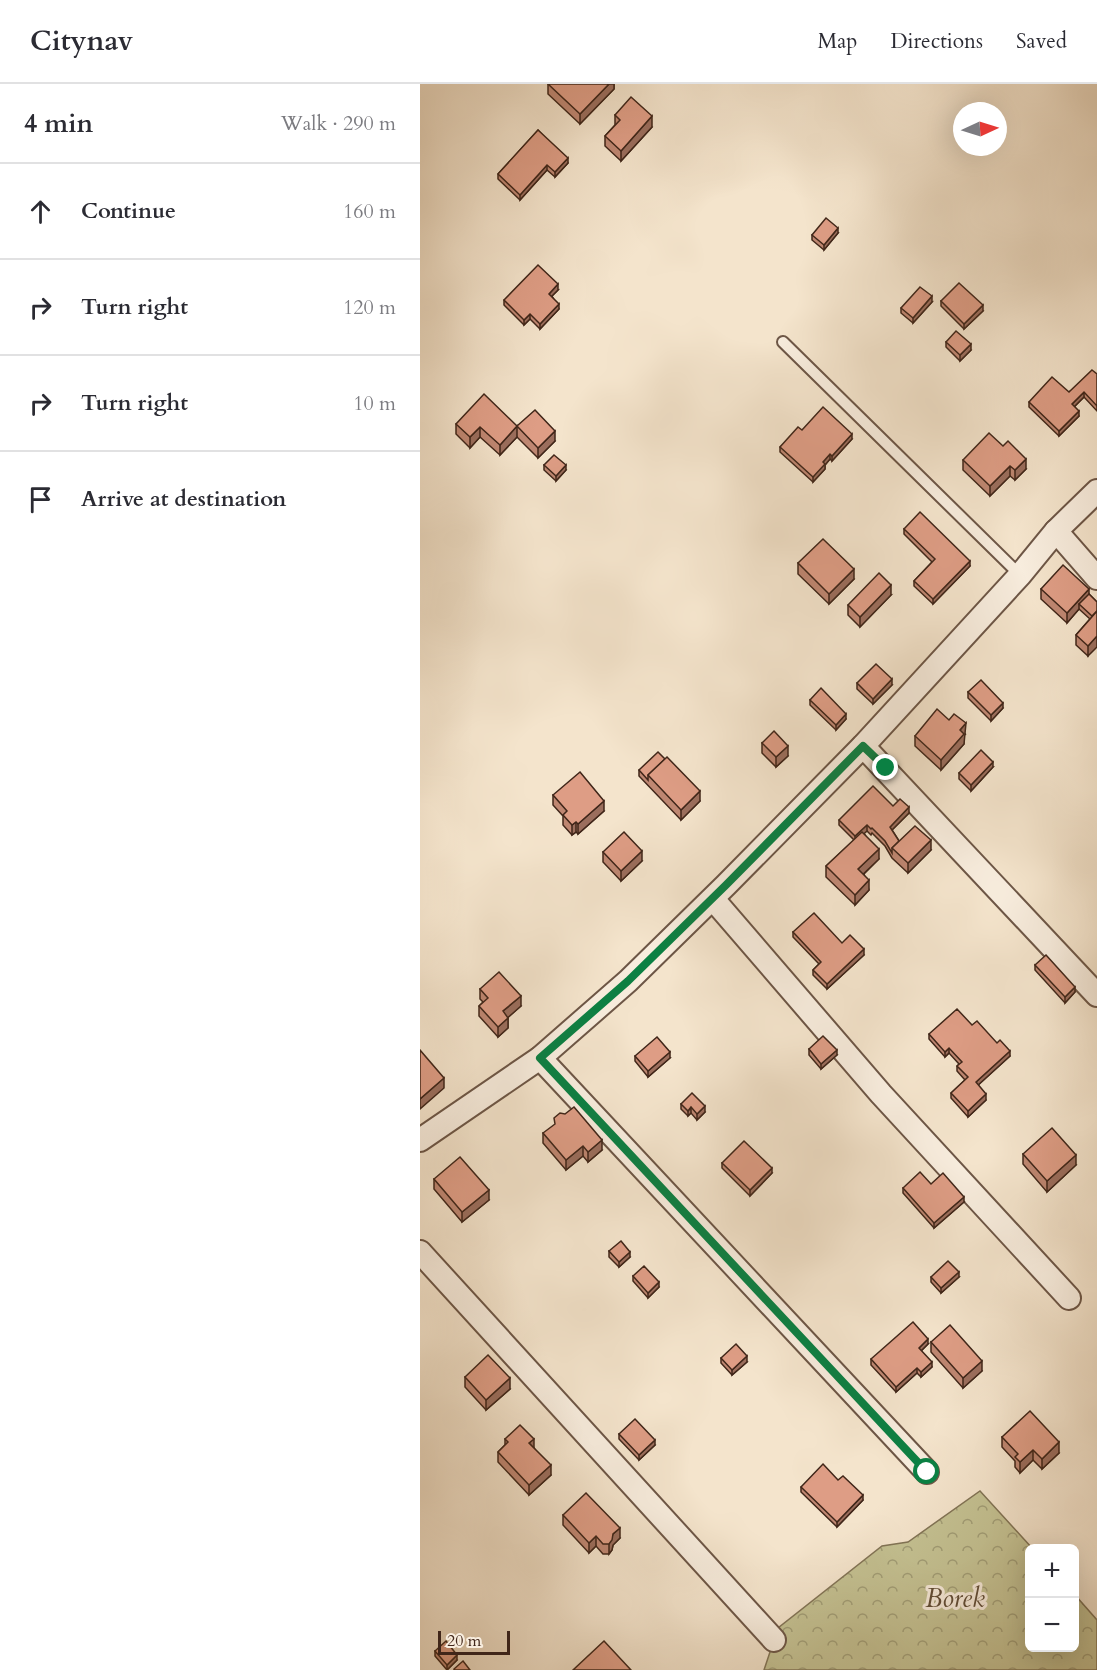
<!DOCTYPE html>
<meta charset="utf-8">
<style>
body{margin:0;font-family:Cardo,serif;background:#f7f7f7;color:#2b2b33}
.controls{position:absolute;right:18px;bottom:18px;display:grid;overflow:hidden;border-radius:9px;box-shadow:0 6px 24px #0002}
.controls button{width:54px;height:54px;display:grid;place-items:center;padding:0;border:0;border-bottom:2px solid #e1e1e2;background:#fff;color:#2b2b33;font:30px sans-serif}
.compass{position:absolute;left:533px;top:18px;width:54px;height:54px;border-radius:50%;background:#fff;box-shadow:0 6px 24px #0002;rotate:86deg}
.scale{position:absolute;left:18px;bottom:15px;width:72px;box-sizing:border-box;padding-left:6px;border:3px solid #402619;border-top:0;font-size:16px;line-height:21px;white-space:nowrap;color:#402619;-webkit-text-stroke:4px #f8edde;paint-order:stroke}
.stop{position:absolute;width:18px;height:18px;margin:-14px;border:4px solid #0b8043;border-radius:50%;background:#fff}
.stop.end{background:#0b8043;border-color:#fff;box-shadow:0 2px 6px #0008}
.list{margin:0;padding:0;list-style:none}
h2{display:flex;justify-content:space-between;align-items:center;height:78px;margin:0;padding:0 24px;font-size:26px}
h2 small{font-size:20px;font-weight:400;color:#7c7c81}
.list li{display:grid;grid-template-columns:39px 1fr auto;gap:18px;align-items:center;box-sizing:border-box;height:96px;padding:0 24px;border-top:2px solid #e1e1e2}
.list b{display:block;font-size:22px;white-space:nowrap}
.list em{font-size:20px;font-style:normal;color:#7c7c81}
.icon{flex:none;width:33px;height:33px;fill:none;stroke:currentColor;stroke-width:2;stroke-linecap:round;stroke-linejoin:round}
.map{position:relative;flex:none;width:677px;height:1586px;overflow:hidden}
header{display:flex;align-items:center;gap:36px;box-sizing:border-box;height:84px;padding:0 30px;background:#fff;border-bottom:2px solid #e1e1e2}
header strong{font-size:28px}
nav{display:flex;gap:33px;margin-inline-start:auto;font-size:21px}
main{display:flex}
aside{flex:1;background:#fff}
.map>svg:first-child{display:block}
.forest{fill:url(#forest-crowns);stroke:#827456;stroke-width:1.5}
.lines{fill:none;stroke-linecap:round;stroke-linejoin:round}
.service-casing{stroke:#6d5646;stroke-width:14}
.minor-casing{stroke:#6d5646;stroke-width:26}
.service{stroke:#f8edde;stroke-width:10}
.minor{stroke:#f8edde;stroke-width:22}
.wall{fill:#bf8772;stroke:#402619;stroke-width:1.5}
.shaded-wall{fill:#9b6e5d;stroke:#402619;stroke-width:1.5}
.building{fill:#de9d85;stroke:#402619;stroke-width:1.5}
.route{stroke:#0b8043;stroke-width:8}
.labels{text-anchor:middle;stroke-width:6;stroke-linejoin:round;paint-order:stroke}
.park-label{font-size:26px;font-style:italic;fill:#614d37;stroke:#f8edde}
</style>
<header>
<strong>Citynav</strong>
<nav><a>Map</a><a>Directions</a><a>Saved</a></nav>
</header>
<main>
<aside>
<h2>4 min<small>Walk · 290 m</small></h2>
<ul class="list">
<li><svg class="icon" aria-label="ahead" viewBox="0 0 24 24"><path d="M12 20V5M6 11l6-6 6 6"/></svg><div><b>Continue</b></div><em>160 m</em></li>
<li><svg class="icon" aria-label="right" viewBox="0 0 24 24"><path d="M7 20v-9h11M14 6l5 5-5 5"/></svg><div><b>Turn right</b></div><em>120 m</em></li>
<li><svg class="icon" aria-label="right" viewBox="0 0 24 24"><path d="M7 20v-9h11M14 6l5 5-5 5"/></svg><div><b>Turn right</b></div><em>10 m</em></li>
<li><svg class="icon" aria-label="arrive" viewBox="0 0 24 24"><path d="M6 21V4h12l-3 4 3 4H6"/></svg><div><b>Arrive at destination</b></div></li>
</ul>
</aside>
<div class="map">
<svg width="677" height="1586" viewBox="0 0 677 1586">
<defs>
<pattern id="forest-crowns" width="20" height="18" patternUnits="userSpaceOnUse" patternTransform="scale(1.5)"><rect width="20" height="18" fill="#c4c192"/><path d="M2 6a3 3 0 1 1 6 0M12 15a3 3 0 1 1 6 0" fill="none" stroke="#a19d76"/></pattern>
</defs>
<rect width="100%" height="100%" fill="#f4e4cc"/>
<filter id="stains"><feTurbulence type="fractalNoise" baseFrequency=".00333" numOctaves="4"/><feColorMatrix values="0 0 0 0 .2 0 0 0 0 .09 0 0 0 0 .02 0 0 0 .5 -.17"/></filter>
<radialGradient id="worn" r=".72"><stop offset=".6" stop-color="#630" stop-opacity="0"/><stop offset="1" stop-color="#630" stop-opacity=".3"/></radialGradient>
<polygon class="forest" points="560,1407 612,1464 610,1464 610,1564 654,1564 655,1511 677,1536 677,1586 344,1586 358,1544 462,1462 488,1458"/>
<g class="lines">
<g class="service-casing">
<polyline id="service" points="363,258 600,491"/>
</g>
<g class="minor-casing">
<g id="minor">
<polyline points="636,447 677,494"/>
<polyline points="443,662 677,911"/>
<polyline points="293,815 461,1010 649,1214"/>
<polyline points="120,974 507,1388"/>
<polyline points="0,1056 120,974 208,897 306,801 443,662 600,491 636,447 677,407"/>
<polyline points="0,1168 354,1556"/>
</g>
</g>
<use href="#service" class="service"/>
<use href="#minor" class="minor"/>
</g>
<g class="wall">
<polygon points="128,0 194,0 194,5 160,40 128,10"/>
<polygon points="195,31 232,43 201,77 185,62 185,52 195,41"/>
<polygon points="118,46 148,79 135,93 127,86 100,116 78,95 78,90"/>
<polygon points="418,149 404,166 392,156 392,151"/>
<polygon points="138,206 132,212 139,225 120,245 110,235 104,241 84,221 84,216"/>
<polygon points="521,217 563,227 544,245 521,222"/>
<polygon points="512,218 493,239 481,229 481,224"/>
<polygon points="526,258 551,266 540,277 526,263"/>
<polygon points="677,290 677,327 664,313 654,323 659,332 639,352 609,323 609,318 649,308"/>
<polygon points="36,340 97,342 135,357 118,374 97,353 80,371 60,353 50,364 36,350"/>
<polygon points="382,346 432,355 412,377 410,375 405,381 405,385 393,398 360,368 360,363"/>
<polygon points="543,376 606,385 595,396 590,392 570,412 543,386"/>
<polygon points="124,381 146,386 136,397 124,386"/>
<polygon points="484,445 550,482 513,520 494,502 494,497 512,478 484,450"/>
<polygon points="378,479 434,495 409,520 378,490"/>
<polygon points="621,505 669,510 677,518 668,572 656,561 656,551 670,535 659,525 647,539 621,515"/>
<polygon points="471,511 440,543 428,531 428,521"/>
<polygon points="437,599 472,601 453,620 437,605"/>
<polygon points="548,608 583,624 571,637 548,614"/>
<polygon points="390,616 426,635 416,646 390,621"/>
<polygon points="546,650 544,651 544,660 521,686 495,662 495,652"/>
<polygon points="342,659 368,672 356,683 342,669"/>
<polygon points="245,675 280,717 261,736 219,692 219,686"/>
<polygon points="573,683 551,707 539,695 539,689"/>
<polygon points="133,711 184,727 158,750 156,748 152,751 143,741 143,732 133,721"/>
<polygon points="473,722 489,729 472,746 479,757 511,766 488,789 472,774 465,762 452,749 451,751 447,747 444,749 459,775 444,790 449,806 435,821 406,793 406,782 434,756 419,741 419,736"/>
<polygon points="183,768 222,777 201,797 183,778"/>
<polygon points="373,848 422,859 444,871 407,905 393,891 393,886 399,880 373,853"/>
<polygon points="615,881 655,908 645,919 615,886"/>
<polygon points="60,905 101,922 88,933 88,944 78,953 59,932 59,922 63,918 60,915"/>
<polygon points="552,941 590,972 558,1001 566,1016 548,1033 531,1014 531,1009 545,996 537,987 537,982 539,980 529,969 525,973 509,955 509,950"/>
<polygon points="389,965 417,971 401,985 389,971"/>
<polygon points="215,972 250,974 228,993 215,977"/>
<polygon points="261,1020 285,1028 277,1036 271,1029 268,1032 261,1025"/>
<polygon points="123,1049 182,1066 168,1078 163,1072 146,1086 123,1059"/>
<polygon points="603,1070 656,1081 627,1108 603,1080"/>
<polygon points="302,1079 352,1089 330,1112 302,1084"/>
<polygon points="14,1095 69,1116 42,1138 14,1105"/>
<polygon points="483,1104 544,1118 514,1144 483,1109"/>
<polygon points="189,1167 210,1173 199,1183 189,1173"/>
<polygon points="213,1192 239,1203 228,1214 213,1197"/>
<polygon points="511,1193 539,1193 521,1209 511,1198"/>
<polygon points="511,1258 562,1287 543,1304 511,1268"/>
<polygon points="508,1260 501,1267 512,1283 501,1293 497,1289 476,1308 451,1281 451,1275"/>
<polygon points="301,1274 327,1278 312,1291 301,1279"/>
<polygon points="45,1293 90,1305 66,1326 45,1303"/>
<polygon points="199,1350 235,1361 219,1376 199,1355"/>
<polygon points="582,1353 639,1369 622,1385 613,1376 600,1389 595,1383 595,1377 582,1363"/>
<polygon points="85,1355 114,1364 131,1391 109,1411 78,1378 78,1368 85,1361"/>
<polygon points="418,1396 443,1416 417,1443 381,1408 381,1403"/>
<polygon points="143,1431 200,1454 193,1461 192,1466 189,1470 183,1470 176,1462 169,1469 143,1441"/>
<polygon points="15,1567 37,1576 27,1586 15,1572"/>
</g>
<g class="shaded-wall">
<polygon points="189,0 194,0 194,5 160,40 160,30"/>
<polygon points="232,32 232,43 201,77 201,67"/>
<polygon points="148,74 148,79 135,93 135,88"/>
<polygon points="127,81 127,86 100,116 100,111"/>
<polygon points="418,144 418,149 404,166 404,161"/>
<polygon points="138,200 138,206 129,215 129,210"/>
<polygon points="512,212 512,218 493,239 493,234"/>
<polygon points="139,220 139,225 120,245 120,240"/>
<polygon points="563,221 563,227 544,245 544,240"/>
<polygon points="110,230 110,235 104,241 104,236"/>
<polygon points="551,260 551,266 540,277 540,271"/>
<polygon points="664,308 664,313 652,325 652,320"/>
<polygon points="659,327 659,332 639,352 639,347"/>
<polygon points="97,342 97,353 80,371 80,361"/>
<polygon points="60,343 60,353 50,364 50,353"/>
<polygon points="135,347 135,357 118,374 118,364"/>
<polygon points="432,350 432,355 412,377 412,372"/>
<polygon points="410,370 410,375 405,381 405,385 393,398 393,393 403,378"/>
<polygon points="606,375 606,385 595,396 595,386"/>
<polygon points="146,381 146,386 136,397 136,392"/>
<polygon points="590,382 590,392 570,412 570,402"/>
<polygon points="550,477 550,482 513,520 513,515"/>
<polygon points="434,485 434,495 409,520 409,510"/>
<polygon points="471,501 471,511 440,543 440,533"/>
<polygon points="669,505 669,515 659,520 659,525 647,539 647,529"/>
<polygon points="677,552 677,563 668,572 668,562"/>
<polygon points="472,595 472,601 453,620 453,615"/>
<polygon points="583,619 583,624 571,637 571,631"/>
<polygon points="426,630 426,635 416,646 416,641"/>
<polygon points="546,639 544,660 521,686 521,676 540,646"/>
<polygon points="368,662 368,672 356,683 356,673"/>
<polygon points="573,678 573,683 551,707 551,701"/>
<polygon points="280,707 280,717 261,736 261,726"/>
<polygon points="184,717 184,727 158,750 158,740"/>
<polygon points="489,723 489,729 470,748 470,743"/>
<polygon points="156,738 156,748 152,751 152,741"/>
<polygon points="447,741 447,747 435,758 435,752"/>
<polygon points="511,756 511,766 488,789 488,779"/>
<polygon points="459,765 459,775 438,795 438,785"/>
<polygon points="222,767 222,777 201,797 201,787"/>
<polygon points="449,796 449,806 435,821 435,811"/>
<polygon points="444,865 444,871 407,905 407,900"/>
<polygon points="655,903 655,908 645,919 645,913"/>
<polygon points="101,912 101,922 83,938 83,927"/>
<polygon points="88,934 88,944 78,953 78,943"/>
<polygon points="529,964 529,969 525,973 525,968"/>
<polygon points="417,966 417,971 401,985 401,980"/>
<polygon points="590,967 590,972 556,1003 556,998"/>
<polygon points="250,968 250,974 228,993 228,987"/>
<polygon points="24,994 24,1004 0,1025 0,1015"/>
<polygon points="566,1010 566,1016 548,1033 548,1027"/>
<polygon points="285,1022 285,1028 277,1036 277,1030"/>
<polygon points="271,1023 271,1029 268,1032 268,1027"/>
<polygon points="182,1056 182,1066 168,1078 168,1068"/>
<polygon points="163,1062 163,1072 146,1086 146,1076"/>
<polygon points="656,1071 656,1081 627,1108 627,1097"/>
<polygon points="352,1084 352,1089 330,1112 330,1106"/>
<polygon points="69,1106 69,1116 42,1138 42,1128"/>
<polygon points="544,1113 544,1118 514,1144 514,1139"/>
<polygon points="210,1168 210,1173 199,1183 199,1178"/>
<polygon points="539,1188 539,1193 521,1209 521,1204"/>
<polygon points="239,1198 239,1203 228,1214 228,1209"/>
<polygon points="508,1255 508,1260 499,1269 499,1264"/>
<polygon points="327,1272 327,1278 312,1291 312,1286"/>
<polygon points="562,1277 562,1287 543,1304 543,1294"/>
<polygon points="512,1278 512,1283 501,1293 501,1288"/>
<polygon points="497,1284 497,1289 476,1308 476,1303"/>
<polygon points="90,1294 90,1305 66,1326 66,1316"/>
<polygon points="114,1355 114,1365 109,1359"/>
<polygon points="235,1356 235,1361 219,1376 219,1371"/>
<polygon points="639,1358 639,1369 622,1385 622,1375"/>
<polygon points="613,1366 613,1376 600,1389 600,1378"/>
<polygon points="131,1381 131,1391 109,1411 109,1401"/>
<polygon points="443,1411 443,1416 417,1443 417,1438"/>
<polygon points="200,1444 200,1454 193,1461 192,1466 189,1470 189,1460 193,1450"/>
<polygon points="176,1452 176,1462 169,1469 169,1459"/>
<polygon points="37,1571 37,1576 27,1586 27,1581"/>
</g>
<g class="building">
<polygon points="128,0 189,0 160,30"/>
<polygon points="211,13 232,32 201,67 185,52 200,36 195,31"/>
<polygon points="118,46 148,74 135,88 127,81 100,111 78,90"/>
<polygon points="406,134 418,144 404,161 392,151"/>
<polygon points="118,181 138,200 129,210 139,220 120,240 110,230 104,236 84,216"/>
<polygon points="539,199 563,221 544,240 521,217"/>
<polygon points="500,203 512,212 493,234 481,224"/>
<polygon points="536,247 551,260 540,271 526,258"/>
<polygon points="672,286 677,290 677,322 664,308 652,320 659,327 639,347 609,318 632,293 649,308"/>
<polygon points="64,310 97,342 80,361 60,343 50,353 36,340"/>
<polygon points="403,323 432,350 412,372 410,370 403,378 405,380 393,393 360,363 378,343 382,346"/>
<polygon points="115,326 135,347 118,364 97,342"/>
<polygon points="569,349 583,362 588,357 606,375 595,386 590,382 570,402 543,376"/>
<polygon points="134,371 146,381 136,392 124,381"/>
<polygon points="500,428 550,477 513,515 494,497 515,475 484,445"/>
<polygon points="403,455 434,485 409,510 378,479"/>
<polygon points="643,481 669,505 647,529 621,505"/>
<polygon points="459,489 471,501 440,533 428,521"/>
<polygon points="669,510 677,518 677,527 672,532 659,520"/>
<polygon points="677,527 677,552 668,562 656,551"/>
<polygon points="456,580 472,595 453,615 437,599"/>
<polygon points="561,596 583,619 571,631 548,608"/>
<polygon points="401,604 426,630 416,641 390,616"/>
<polygon points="517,625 529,636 534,630 546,639 540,646 544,650 521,676 495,652"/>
<polygon points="354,647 368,662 356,673 342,659"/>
<polygon points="561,666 573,678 551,701 539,689"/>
<polygon points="238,668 245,675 228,691 228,696 219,686"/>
<polygon points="247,673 280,707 261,726 228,691"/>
<polygon points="160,688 184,717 158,740 156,738 152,741 143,731 147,727 133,711"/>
<polygon points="453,702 473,722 480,715 489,723 470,743 479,757 472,764 472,769 465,757 452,744 451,745 447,741 435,752 419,736"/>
<polygon points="495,742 511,756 488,779 472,764"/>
<polygon points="204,748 222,767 201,787 183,768"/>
<polygon points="442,748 459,765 438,785 449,796 435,811 406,782"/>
<polygon points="394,829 422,859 430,851 444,865 407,900 393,886 401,878 373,848"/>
<polygon points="626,871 655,903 645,913 615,881"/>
<polygon points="79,888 101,912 83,927 88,934 78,943 59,922 68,914 60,905"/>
<polygon points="537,925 552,941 557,937 577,959 580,956 590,967 556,998 566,1010 548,1027 531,1009 548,993 537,982 542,978 529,964 525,968 509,950"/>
<polygon points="403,952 417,966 401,980 389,965"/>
<polygon points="237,953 250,968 228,987 215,972"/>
<polygon points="0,966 24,994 0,1015"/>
<polygon points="272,1009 285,1022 277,1030 271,1023 268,1027 261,1020"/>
<polygon points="154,1023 182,1056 168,1068 163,1062 146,1076 123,1049 135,1040 134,1034 140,1029 145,1030"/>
<polygon points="632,1044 656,1071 627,1097 603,1070"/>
<polygon points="324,1057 352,1084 330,1106 302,1079"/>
<polygon points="40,1073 69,1106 42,1128 14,1095"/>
<polygon points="500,1088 511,1100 523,1089 544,1113 514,1139 483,1104"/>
<polygon points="201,1157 210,1168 199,1178 189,1167"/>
<polygon points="528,1177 539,1188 521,1204 511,1193"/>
<polygon points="224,1182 239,1198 228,1209 213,1192"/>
<polygon points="493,1238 508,1255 499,1264 512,1278 501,1288 497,1284 476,1303 451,1275"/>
<polygon points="530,1241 562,1277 543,1294 511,1258"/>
<polygon points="316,1260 327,1272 312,1286 301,1274"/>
<polygon points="68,1271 90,1294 66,1316 45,1293"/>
<polygon points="610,1327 639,1358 622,1375 613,1366 600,1378 595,1373 598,1370 582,1353"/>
<polygon points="215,1335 235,1356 219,1371 199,1350"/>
<polygon points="100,1341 114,1355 109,1359 131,1381 109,1401 78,1368 88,1358 85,1355"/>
<polygon points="403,1380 418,1396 423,1392 443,1411 417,1438 381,1403"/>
<polygon points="166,1409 200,1444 193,1450 192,1456 189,1460 183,1460 176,1452 169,1459 143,1431"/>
<polygon points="26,1557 37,1571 27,1581 15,1567"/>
<polygon points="184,1557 211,1586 153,1586"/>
<polygon points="43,1577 50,1586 34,1586 34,1585"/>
</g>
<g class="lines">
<polyline class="route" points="466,684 443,662 306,801 208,897 120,974 507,1388"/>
</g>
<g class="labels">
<g class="park-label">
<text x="535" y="1523">Borek</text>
</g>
</g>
<rect width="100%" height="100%" filter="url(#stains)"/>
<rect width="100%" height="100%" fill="url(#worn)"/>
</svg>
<div class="controls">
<button>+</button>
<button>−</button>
</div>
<svg class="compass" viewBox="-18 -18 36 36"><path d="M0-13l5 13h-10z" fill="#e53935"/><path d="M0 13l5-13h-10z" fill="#7c7c81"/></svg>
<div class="scale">20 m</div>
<div class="stop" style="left:507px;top:1388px"></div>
<div class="stop end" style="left:466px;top:684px"></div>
</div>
</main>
